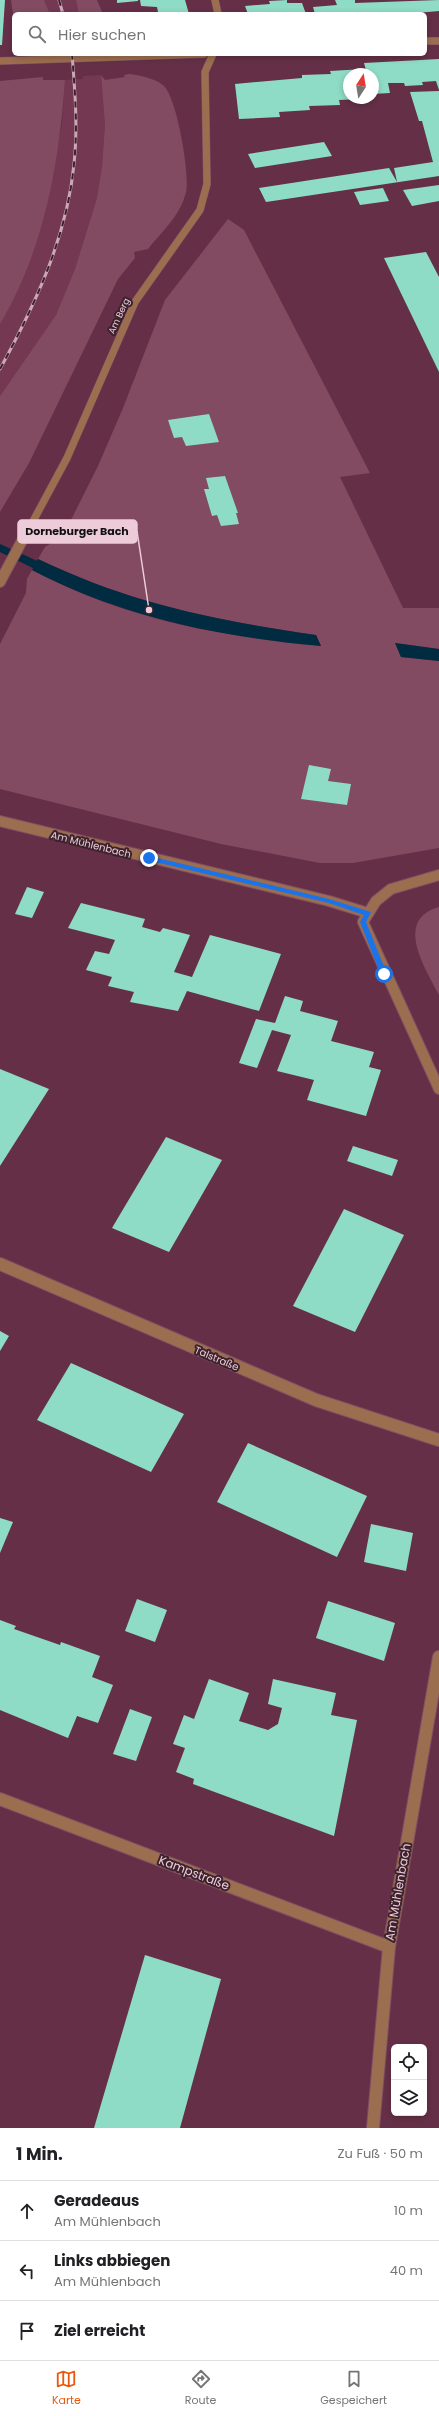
<!DOCTYPE html>
<html lang="de">
<meta charset="utf-8">
<style>
body{margin:0;font-family:Poppins,sans-serif;background:#f6f6f6;color:#202124}
.controls{position:absolute;right:12px;bottom:12px;display:grid;overflow:hidden;border-radius:6px;box-shadow:0 2px 6px #0003}
.controls button{width:36px;height:36px;display:grid;place-items:center;padding:0;border:0;border-bottom:1px solid #e0e0e0;background:#fff;color:#202124;font:20px sans-serif}
.compass{position:absolute;left:343px;top:68px;width:36px;height:36px;border-radius:50%;background:#fff;box-shadow:0 2px 6px #0003;rotate:12deg}
.stop{position:absolute;width:12px;height:12px;margin:-9px;border:3px solid #1a73e8;border-radius:50%;background:#fff}
.stop.end{background:#1a73e8;border-color:#fff;box-shadow:0 1px 4px #0008}
.list{margin:0;padding:0;list-style:none}
h2{display:flex;justify-content:space-between;align-items:center;height:52px;margin:0;padding:0 16px;font-size:17px}
h2 small{font-size:13px;font-weight:400;color:#757577}
.list li{display:grid;grid-template-columns:26px 1fr auto;gap:12px;align-items:center;box-sizing:border-box;height:60px;padding:0 16px;border-top:1px solid #e0e0e0}
.list b{display:block;font-size:15px;white-space:nowrap}
.list p{margin:0;font-size:13px;white-space:nowrap;color:#757577}
.list em{font-size:13px;font-style:normal;color:#757577}
.icon{flex:none;width:22px;height:22px;fill:none;stroke:currentColor;stroke-width:2;stroke-linecap:round;stroke-linejoin:round}
.map{position:relative;flex:none;width:439px;height:2128px;overflow:hidden}
.search{position:absolute;background:#fff;box-shadow:0 2px 6px #0003;left:12px;right:12px;top:12px;height:44px;display:flex;align-items:center;gap:10px;box-sizing:border-box;padding:0 14px;border-radius:6px;color:#757577;font-size:15px}
.sheet{height:232px;background:#fff}
nav{display:flex;justify-content:space-around;align-items:center;box-sizing:border-box;height:56px;border-top:1px solid #e0e0e0;background:#fff;font-size:11px;color:#757577}
nav a{display:grid;justify-items:center;gap:2px}
nav .on{color:#ea580c}
.map>svg:first-child{display:block}
.built{fill:#743853}
.green{fill:#824b61}
.water{fill:#002b40}
.lines{fill:none;stroke-linecap:round;stroke-linejoin:round}
.stream{fill:#002b40;fill-rule:evenodd}
.building{fill:#8fdcc6}
.minor-far2-casing{stroke:#804f64;stroke-width:8}
.minor-far1-casing{stroke:#804f64;stroke-width:12}
.minor-casing{stroke:#804f64;stroke-width:14}
.minor-far2{stroke:#9c6e50;stroke-width:7}
.minor-far1{stroke:#9c6e50;stroke-width:10}
.minor{stroke:#9c6e50;stroke-width:12}
.rail-casing{stroke:#cea7b7;stroke-width:3}
.rail{stroke:#3b222c;stroke-width:2;stroke-dasharray:6;stroke-linecap:butt}
.route{fill:#1a73e8}
.labels{text-anchor:middle;stroke-width:4;stroke-linejoin:round;paint-order:stroke}
.far-street-label{font-size:9px;fill:#edcbd8;stroke:#3b222c}
.street-label{font-size:10px;fill:#edcbd8;stroke:#3b222c}
.near-street-label{font-size:12px;fill:#edcbd8;stroke:#3b222c}
.leader{fill:none;stroke:#edcbd8;stroke-width:1.5}
.callout-dot{fill:#edcbd8;stroke:#3b222c;stroke-width:1.5}
.callout{fill:#edcbd8;stroke:#edcbd8;stroke-width:1.5}
.callout-label{font-size:11px;text-anchor:middle;font-weight:bold;fill:#111}
</style>
<div class="map">
<svg width="439" height="2128" viewBox="0 0 439 2128">
<rect width="100%" height="100%" fill="#653047"/>
<g class="built">
<polygon points="44,0 76,0 79,14 50,14"/>
<polygon points="101,75 105,125 102,166 97,198 75,269 56,315 0,396 0,324 34,250 44,215 62,124 65,80 83,79 83,76"/>
</g>
<g class="green">
<polygon points="11,0 44,0 50,14 14,14 14,21"/>
<polygon points="76,0 97,0 103,14 79,14"/>
<path d="M 130,74 C 141,76 155,78 164,86 C 177,99 190,174 186,192 C 185,196 183,202 181,206 C 174,221 158,236 148,249 L 134,252 L 135,258 L 118,279 L 29,463 L 0,512 L 0,396 L 56,315 L 75,269 L 97,198 L 102,166 L 105,125 L 101,75 L 105,80 L 125,77 L 124,75 Z"/>
<path d="M 43,77 L 43,80 L 65,80 C 59,164 44,250 0,324 L 0,81 Z"/>
<path d="M 228,219 L 244,230 L 370,473 L 340,477 L 403,608 L 439,608 L 439,649 L 395,643 L 401,657 L 439,661 L 439,848 L 353,863 L 320,863 L 221,844 L 0,789 L 0,644 L 26,593 L 27,579 L 32,570 C 79,595 130,613 182,625 C 227,636 275,639 321,646 L 316,635 C 214,620 132,604 38,559 L 45,547 L 56,540 L 60,542 L 98,466 L 123,408 L 165,300 Z"/>
<path d="M 439,907 L 439,995 C 426,969 393,920 439,907 Z"/>
</g>
<g class="water">
<path d="M 38,559 C 132,604 214,620 316,635 L 321,646 C 220,637 122,617 32,570 Z"/>
<polygon points="395,643 439,649 439,661 401,657"/>
</g>
<g class="lines">
<polygon class="stream" points="0,544 55,569 56,572 55,575 47,575 0,552"/>
</g>
<g class="building">
<polygon points="0,0 5,0 2,45 0,45"/>
<polygon points="117,0 138,0 138,1 117,3"/>
<polygon points="140,0 185,0 189,14 133,14 158,12 157,7 141,6"/>
<polygon points="287,0 287,3 302,3 306,14 248,14 245,6 270,4 269,1"/>
<polygon points="335,0 355,0 355,3 439,0 439,11 405,14 315,14 313,7 337,5"/>
<polygon points="439,59 439,90 436,81 422,82 423,85 405,86 404,83 388,83 390,93 373,94 373,74 367,74 364,63"/>
<polygon points="364,69 366,74 349,74 349,98 359,99 339,100 340,105 309,106 310,110 279,112 280,117 239,119 235,84 302,78 302,75 331,74 330,71"/>
<polygon points="439,91 439,176 266,202 259,188 389,168 397,182 394,168 433,162 422,121 419,121 410,92"/>
<polygon points="324,142 332,156 255,168 248,154"/>
<polygon points="439,185 439,201 412,206 403,190"/>
<polygon points="383,188 389,201 360,205 354,192"/>
<polygon points="426,252 439,277 439,372 384,258"/>
<polygon points="209,414 219,442 186,446 182,437 174,438 168,420"/>
<polygon points="225,476 238,513 236,513 239,524 221,526 217,515 212,516 204,489 209,489 206,478"/>
<polygon points="309,765 331,769 328,781 351,784 347,805 301,799"/>
<polygon points="27,887 44,892 32,918 15,914"/>
<polygon points="81,903 145,919 142,927 160,932 163,928 190,935 174,972 192,977 210,935 281,954 259,1011 187,991 178,1011 130,1002 134,992 108,986 112,977 86,970 95,951 109,954 115,940 68,928"/>
<polygon points="285,996 303,1001 300,1011 338,1021 331,1041 374,1052 369,1067 381,1070 366,1116 307,1100 314,1080 277,1071 291,1035 272,1030 257,1068 239,1063 256,1019 275,1023"/>
<polygon points="0,1069 49,1089 0,1166"/>
<polygon points="166,1137 222,1160 169,1252 112,1228"/>
<polygon points="353,1146 398,1160 392,1176 347,1161"/>
<polygon points="344,1209 404,1235 355,1332 293,1306"/>
<polygon points="0,1331 9,1336 0,1351"/>
<polygon points="71,1363 184,1414 151,1472 37,1420"/>
<polygon points="248,1443 367,1496 337,1557 217,1502"/>
<polygon points="0,1518 13,1522 0,1553"/>
<polygon points="371,1524 413,1533 406,1571 364,1562"/>
<polygon points="137,1599 167,1610 155,1642 125,1631"/>
<polygon points="328,1601 395,1623 384,1661 316,1638"/>
<polygon points="0,1620 16,1626 14,1629 60,1645 61,1642 100,1656 92,1677 113,1685 98,1723 77,1716 68,1738 0,1710"/>
<polygon points="209,1679 249,1693 239,1721 268,1730 278,1724 282,1708 268,1704 273,1679 336,1693 331,1715 357,1720 334,1836 193,1784 194,1779 176,1772 185,1748 173,1744 184,1715 194,1719"/>
<polygon points="130,1709 152,1717 136,1761 113,1754"/>
<polygon points="145,1955 221,1979 180,2128 94,2128"/>
</g>
<g class="lines">
<g class="minor-far2-casing">
<g id="minor-far2">
<polyline points="215,0 218,14"/>
<polyline points="425,41 439,41"/>
<polyline points="0,61 204,54"/>
<polyline points="24,538 67,458 135,302 200,210 207,184 205,72 213,54"/>
</g>
</g>
<g class="minor-far1-casing">
<g id="minor-far1">
<polyline points="0,582 24,537"/>
<polyline points="0,821 329,901 368,913"/>
<polyline points="439,875 391,889 376,901 363,922 439,1089"/>
</g>
</g>
<g class="minor-casing">
<g id="minor">
<polyline points="0,1264 316,1400 439,1440"/>
<polyline points="0,1799 389,1947"/>
<polyline points="373,2128 389,1947 439,1657"/>
</g>
</g>
<use href="#minor-far2" class="minor-far2"/>
<use href="#minor-far1" class="minor-far1"/>
<use href="#minor" class="minor"/>
<g class="rail-casing">
<g id="rail">
<polyline points="59,0 63,14"/>
<path d="M 0,369 C 35,305 67,237 74,164 C 78,127 75,91 72,54"/>
</g>
</g>
<use href="#rail" class="rail"/>
</g>
<polygon class="route" points="149,856 329,899 371,912 366,922 387,974 381,975 360,922 364,915 329,903 147,860"/>
<g class="labels">
<g class="far-street-label">
<text transform="translate(119 316) rotate(-65)" y="3">Am Berg</text>
</g>
<g class="street-label">
<text transform="translate(91 844) rotate(14)" y="4">Am Mühlenbach</text>
<text transform="translate(217 1358) rotate(23)" y="4">Talstraße</text>
</g>
<g class="near-street-label">
<text transform="translate(194 1873) rotate(21)" y="4">Kampstraße</text>
<text transform="translate(398 1892) rotate(-80)" y="4">Am Mühlenbach</text>
</g>
</g>
<path class="leader" d="M149 610L137 531"/>
<circle class="callout-dot" cx="149" cy="610" r="4"/>
<rect class="callout" x="18" y="520" width="119" height="23" rx="4"/>
<g class="callout-label">
<text x="77" y="535">Dorneburger Bach</text>
</g>
</svg>
<div class="controls">
<button><svg class="icon" aria-label="locate" viewBox="0 0 24 24"><circle cx="12" cy="12" r="6"/><path d="M12 2v4M12 18v4M2 12h4M18 12h4"/></svg></button>
<button><svg class="icon" aria-label="layers" viewBox="0 0 24 24"><path d="M12 4l9 5-9 5-9-5zM3 14l9 5 9-5"/></svg></button>
</div>
<svg class="compass" viewBox="-18 -18 36 36"><path d="M0-13l5 13h-10z" fill="#e53935"/><path d="M0 13l5-13h-10z" fill="#757577"/></svg>
<div class="stop" style="left:384px;top:974px"></div>
<div class="stop end" style="left:149px;top:858px"></div>
<div class="search"><svg class="icon" aria-label="search" viewBox="0 0 24 24"><circle cx="10" cy="10" r="6"/><path d="M15 15l6 6"/></svg>Hier suchen</div>
</div>
<section class="sheet">
<h2>1 Min.<small>Zu Fuß · 50 m</small></h2>
<ul class="list">
<li><svg class="icon" aria-label="ahead" viewBox="0 0 24 24"><path d="M12 20V5M6 11l6-6 6 6"/></svg><div><b>Geradeaus</b><p>Am Mühlenbach</p></div><em>10 m</em></li>
<li><svg class="icon" aria-label="left" viewBox="0 0 24 24"><path d="M17 20v-9H6M10 6l-5 5 5 5"/></svg><div><b>Links abbiegen</b><p>Am Mühlenbach</p></div><em>40 m</em></li>
<li><svg class="icon" aria-label="arrive" viewBox="0 0 24 24"><path d="M6 21V4h12l-3 4 3 4H6"/></svg><div><b>Ziel erreicht</b></div></li>
</ul>
</section>
<nav>
<a class="on"><svg class="icon" aria-label="map" viewBox="0 0 24 24"><path d="M3 6l6-2 6 2 6-2v14l-6 2-6-2-6 2zM9 4v14M15 6v14"/></svg>Karte</a>
<a><svg class="icon" aria-label="directions" viewBox="0 0 24 24"><path d="M12 3l9 9-9 9-9-9zM9 14v-3h6M13 9l2 2-2 2"/></svg>Route</a>
<a><svg class="icon" aria-label="saved" viewBox="0 0 24 24"><path d="M7 4h10v16l-5-4-5 4z"/></svg>Gespeichert</a>
</nav>
